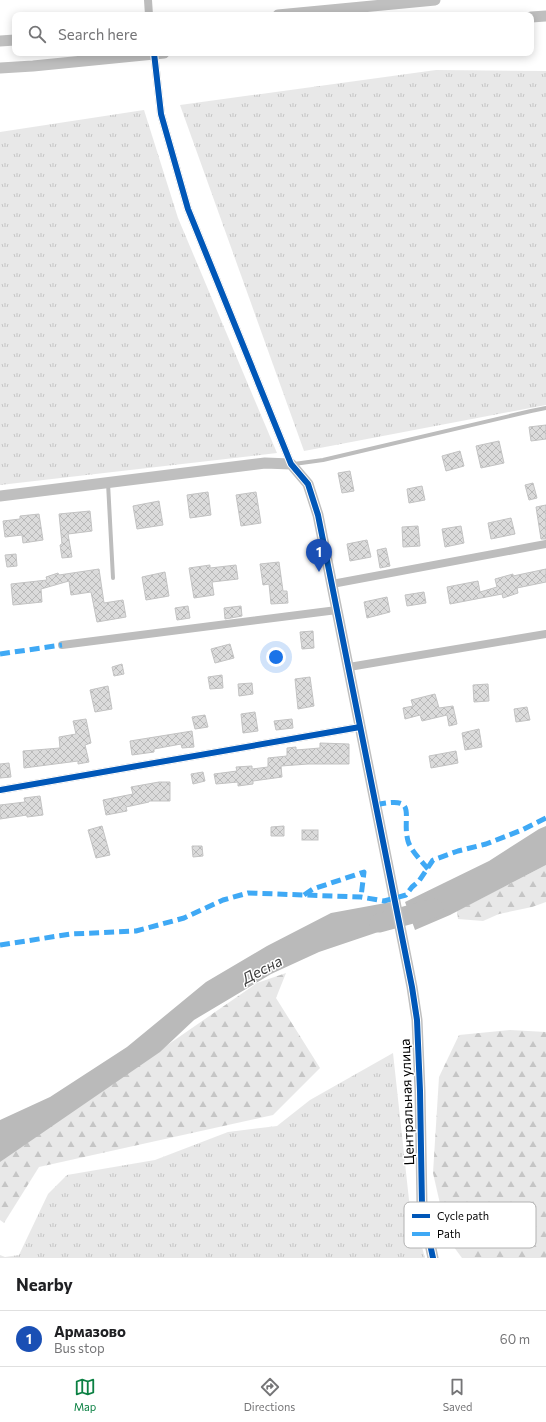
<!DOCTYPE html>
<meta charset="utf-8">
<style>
body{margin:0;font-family:Commissioner,sans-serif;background:#f2f2f2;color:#202124}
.you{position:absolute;left:276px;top:657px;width:14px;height:14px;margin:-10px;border:3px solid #fff;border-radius:50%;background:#1a73e8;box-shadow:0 0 0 6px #1a73e833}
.badge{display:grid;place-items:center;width:26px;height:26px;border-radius:50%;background:#0b8043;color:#fff;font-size:13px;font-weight:700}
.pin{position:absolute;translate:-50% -33px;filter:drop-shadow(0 1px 2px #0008)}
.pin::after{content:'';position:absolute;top:21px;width:14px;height:12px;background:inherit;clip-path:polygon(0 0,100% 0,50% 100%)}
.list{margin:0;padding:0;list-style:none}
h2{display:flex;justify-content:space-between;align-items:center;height:52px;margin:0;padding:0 16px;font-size:17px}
h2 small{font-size:13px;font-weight:400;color:#757577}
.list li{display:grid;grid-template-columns:26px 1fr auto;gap:12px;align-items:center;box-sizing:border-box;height:56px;padding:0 16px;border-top:1px solid #e0e0e0}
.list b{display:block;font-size:15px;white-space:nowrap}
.list p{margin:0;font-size:13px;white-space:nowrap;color:#757577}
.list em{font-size:13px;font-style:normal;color:#757577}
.icon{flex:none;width:22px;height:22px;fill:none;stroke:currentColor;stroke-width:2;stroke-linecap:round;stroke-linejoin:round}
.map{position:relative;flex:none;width:546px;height:1258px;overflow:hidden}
.search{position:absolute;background:#fff;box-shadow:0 2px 10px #0003;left:12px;right:12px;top:12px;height:44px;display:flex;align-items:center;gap:10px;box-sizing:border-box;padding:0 14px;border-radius:8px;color:#757577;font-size:15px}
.sheet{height:108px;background:#fff}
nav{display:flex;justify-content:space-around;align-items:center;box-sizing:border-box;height:56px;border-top:1px solid #e0e0e0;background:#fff;font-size:11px;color:#757577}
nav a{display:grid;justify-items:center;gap:2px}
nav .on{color:#0b8043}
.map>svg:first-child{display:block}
.grass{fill:url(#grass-tufts)}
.forest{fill:url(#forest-firs)}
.water{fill:#bababa}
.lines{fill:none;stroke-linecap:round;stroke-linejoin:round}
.river{stroke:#bababa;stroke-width:19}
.building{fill:url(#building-cross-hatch);stroke:#c3c3c3}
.lane{stroke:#bdbdbd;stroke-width:4}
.street{stroke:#bdbdbd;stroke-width:8}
.secondary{stroke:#bfbfbf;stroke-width:11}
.quiet{stroke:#3fa9f5;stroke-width:5;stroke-dasharray:10 5;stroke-linecap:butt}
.cycleway-casing{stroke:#fff;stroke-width:8}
.cycleway{stroke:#0057b8;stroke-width:6}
.labels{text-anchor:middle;stroke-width:3;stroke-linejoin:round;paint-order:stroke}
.street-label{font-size:14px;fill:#000;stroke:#fff}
.water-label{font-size:15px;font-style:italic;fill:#3d3d3d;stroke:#fff}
.key{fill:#fff;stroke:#b2b2b2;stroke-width:1}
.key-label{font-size:11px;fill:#000}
</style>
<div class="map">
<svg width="546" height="1258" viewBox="0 0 546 1258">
<defs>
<pattern id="grass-tufts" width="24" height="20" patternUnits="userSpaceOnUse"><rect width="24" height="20" fill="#e8e8e8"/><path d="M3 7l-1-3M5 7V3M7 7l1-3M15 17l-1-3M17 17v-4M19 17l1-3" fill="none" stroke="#c5c5c5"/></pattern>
<pattern id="forest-firs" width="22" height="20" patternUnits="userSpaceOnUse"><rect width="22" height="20" fill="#e8e8e8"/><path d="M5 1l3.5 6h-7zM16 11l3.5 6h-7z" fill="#c5c5c5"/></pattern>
<pattern id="building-cross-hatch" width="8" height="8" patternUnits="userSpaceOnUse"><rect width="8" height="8" fill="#dbdbdb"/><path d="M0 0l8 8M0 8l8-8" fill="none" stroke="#bababa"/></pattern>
</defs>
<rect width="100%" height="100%" fill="#fff"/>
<g class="grass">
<polygon points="436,70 546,71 546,405 304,451 180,105"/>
<polygon points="144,110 178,218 277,453 0,485 0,132"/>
<polygon points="393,1053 409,1200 425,1258 0,1258 0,1255 5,1257 19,1255 48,1194 67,1175 155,1160 228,1132 277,1126 310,1100"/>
</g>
<g class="forest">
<polygon points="546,865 546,902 532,907 499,914 483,921 458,919 457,911"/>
<polygon points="286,973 276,998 320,1068 273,1115 39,1167 4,1223 0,1220 0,1161 257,983"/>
<polygon points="510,1030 546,1032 546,1258 462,1258 448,1239 433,1173 439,1077 459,1035"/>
</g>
<g class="water">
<polygon points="546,826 546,865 450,915 415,930 405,902 489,861 539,829"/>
<polygon points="391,902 396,926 319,952 271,974 194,1020 160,1052 0,1162 0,1120 50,1097 127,1047 206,982 267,946 331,913"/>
</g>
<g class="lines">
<polyline class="river" points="379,923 434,908"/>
</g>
<g class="building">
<polygon points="546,425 546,439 531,441 529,427"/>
<polygon points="499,441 504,463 481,468 476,446"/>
<polygon points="460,451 464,466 446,471 442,456"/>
<polygon points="350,471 354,491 342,493 338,473"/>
<polygon points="533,483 537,498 529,500 525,485"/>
<polygon points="422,486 425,500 409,503 407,489"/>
<polygon points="208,492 211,515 190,518 187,495"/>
<polygon points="256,492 261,523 241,526 236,495"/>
<polygon points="159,501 163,525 137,529 133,506"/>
<polygon points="546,505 546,539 541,539 536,507"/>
<polygon points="90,511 92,531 68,534 72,557 62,558 60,545 62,544 59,514"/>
<polygon points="39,514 43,540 23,543 22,535 5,537 3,521 20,519 20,516"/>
<polygon points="511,518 515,534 491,539 488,523"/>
<polygon points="418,526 420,546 403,547 402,527"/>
<polygon points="461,526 464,543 445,547 442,529"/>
<polygon points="367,540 371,557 350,561 347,544"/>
<polygon points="386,548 390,566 380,568 377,550"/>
<polygon points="16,554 17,566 7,567 5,555"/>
<polygon points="279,562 283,591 287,591 288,603 271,604 269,584 263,585 260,564"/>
<polygon points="210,565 210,568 236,565 238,579 212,582 214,595 194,598 189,568"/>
<polygon points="99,569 104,603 123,600 126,617 97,622 91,592 71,595 69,581 41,589 42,602 13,605 11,584 47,580 46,577 58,573 59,575"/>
<polygon points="546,569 546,582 517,588 518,593 503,598 502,594 450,604 447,587 478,581 480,592 497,587 495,579 513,574 513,576"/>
<polygon points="165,572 169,596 146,600 142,577"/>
<polygon points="424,592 426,603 407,606 405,595"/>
<polygon points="387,597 390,612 367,618 364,602"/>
<polygon points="188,606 190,618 177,620 175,608"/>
<polygon points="241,606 242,616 225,619 224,608"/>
<polygon points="313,631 314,648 302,649 300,632"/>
<polygon points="230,644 234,658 215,663 211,649"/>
<polygon points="122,664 124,674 114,676 112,667"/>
<polygon points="222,675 223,688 210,689 208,677"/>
<polygon points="310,677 314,706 298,709 295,679"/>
<polygon points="252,683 253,694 239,696 238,684"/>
<polygon points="488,684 489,701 474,702 473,685"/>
<polygon points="108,686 112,709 95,712 90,690"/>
<polygon points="435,694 439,708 453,706 457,724 449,726 447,715 422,721 420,715 405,719 403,708 413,706 411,700"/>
<polygon points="527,707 530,720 516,722 514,709"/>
<polygon points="255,712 258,731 243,733 241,714"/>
<polygon points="205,715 208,727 195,729 192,717"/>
<polygon points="86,719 91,743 85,745 89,762 78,764 78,761 24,768 23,751 60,748 59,737 76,734 73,721"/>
<polygon points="292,719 293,728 276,730 274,721"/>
<polygon points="479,729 482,747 465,750 462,733"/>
<polygon points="192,731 194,747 182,748 181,744 154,749 154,752 132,755 130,741"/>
<polygon points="320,743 349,744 349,764 308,764 281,766 282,777 253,781 253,784 238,786 238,782 216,784 214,774 237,771 236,767 252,766 252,769 268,767 268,758 287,756 287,748 296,747 296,750 320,748"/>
<polygon points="456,751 458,763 431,768 429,756"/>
<polygon points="9,763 11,777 0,778 0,764"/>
<polygon points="203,772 205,781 193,784 191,774"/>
<polygon points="159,782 170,782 170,801 149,801 149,802 126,807 127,811 106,815 103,800 133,794 131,787"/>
<polygon points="40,796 43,815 27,817 27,815 0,819 0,805 25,802 24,798"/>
<polygon points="102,826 110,855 96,858 88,830"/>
<polygon points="284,826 284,836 271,836 271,827"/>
<rect x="302" y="830" width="16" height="10"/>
<polygon points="192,846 202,846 203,856 193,857"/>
</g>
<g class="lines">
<g class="lane">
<polyline points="294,464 323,460 531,411 546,408"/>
<polyline points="108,483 113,578"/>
</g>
<g class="street">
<polyline points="148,0 149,15"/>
<polyline points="154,53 161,114 188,209 291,464"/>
<polyline points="332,584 546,544"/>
<polyline points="62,645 337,610"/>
<polyline points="349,667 546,634"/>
<polyline points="0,790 360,727"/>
</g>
<g class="secondary">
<polyline points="278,15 435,0"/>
<polyline points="531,17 546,16"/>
<polyline points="0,41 15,40"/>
<polyline points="0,68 33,66 164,53"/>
<polyline points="0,496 265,463 291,464 308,484 318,515 412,987 417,1020 420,1091 422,1206 433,1258"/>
</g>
<g class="quiet">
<polyline points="0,654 62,645"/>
<path d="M 376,805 C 420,795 401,815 408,841 C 410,849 422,862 428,869"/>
<polyline points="304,895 313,889 364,872 361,897"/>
<polyline points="0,945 71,934 136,931 184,918 223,900 248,893 361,897 384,901 406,895 412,887 419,881 433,860 458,851 486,844 522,830 546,818"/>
</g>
<g class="cycleway-casing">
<g id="cycleway">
<polyline points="154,53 161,114 188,209 291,464 308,484 318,515 412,987 417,1020 420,1091 422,1206 433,1258"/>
<polyline points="0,790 360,727"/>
</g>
</g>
<use href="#cycleway" class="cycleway"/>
</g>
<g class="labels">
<g class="street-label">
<text transform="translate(407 1102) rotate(-92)" y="5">Центральная улица</text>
</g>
<g class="water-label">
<text transform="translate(262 970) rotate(-28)" y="5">Десна</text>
</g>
</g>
<rect x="404" y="1202" width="132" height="46" rx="6" class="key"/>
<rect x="412" y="1214" width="18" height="4" fill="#0057b8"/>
<rect x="412" y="1232" width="18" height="4" fill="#3fa9f5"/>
<g class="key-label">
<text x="437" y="1220">Cycle path</text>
<text x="437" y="1238">Path</text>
</g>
</svg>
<div class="you"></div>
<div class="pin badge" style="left:319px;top:572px;background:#1a4fb4">1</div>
<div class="search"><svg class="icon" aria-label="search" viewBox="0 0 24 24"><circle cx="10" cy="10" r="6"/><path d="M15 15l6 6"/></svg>Search here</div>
</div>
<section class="sheet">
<h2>Nearby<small></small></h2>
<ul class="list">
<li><span class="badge" style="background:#1a4fb4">1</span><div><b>Армазово</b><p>Bus stop</p></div><em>60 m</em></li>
</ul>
</section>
<nav>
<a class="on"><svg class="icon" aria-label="map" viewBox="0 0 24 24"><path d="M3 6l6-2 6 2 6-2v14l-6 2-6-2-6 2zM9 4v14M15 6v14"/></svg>Map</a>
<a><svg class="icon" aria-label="directions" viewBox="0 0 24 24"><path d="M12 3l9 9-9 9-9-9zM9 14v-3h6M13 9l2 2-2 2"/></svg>Directions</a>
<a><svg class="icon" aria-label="saved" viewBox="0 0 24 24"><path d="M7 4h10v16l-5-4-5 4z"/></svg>Saved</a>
</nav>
